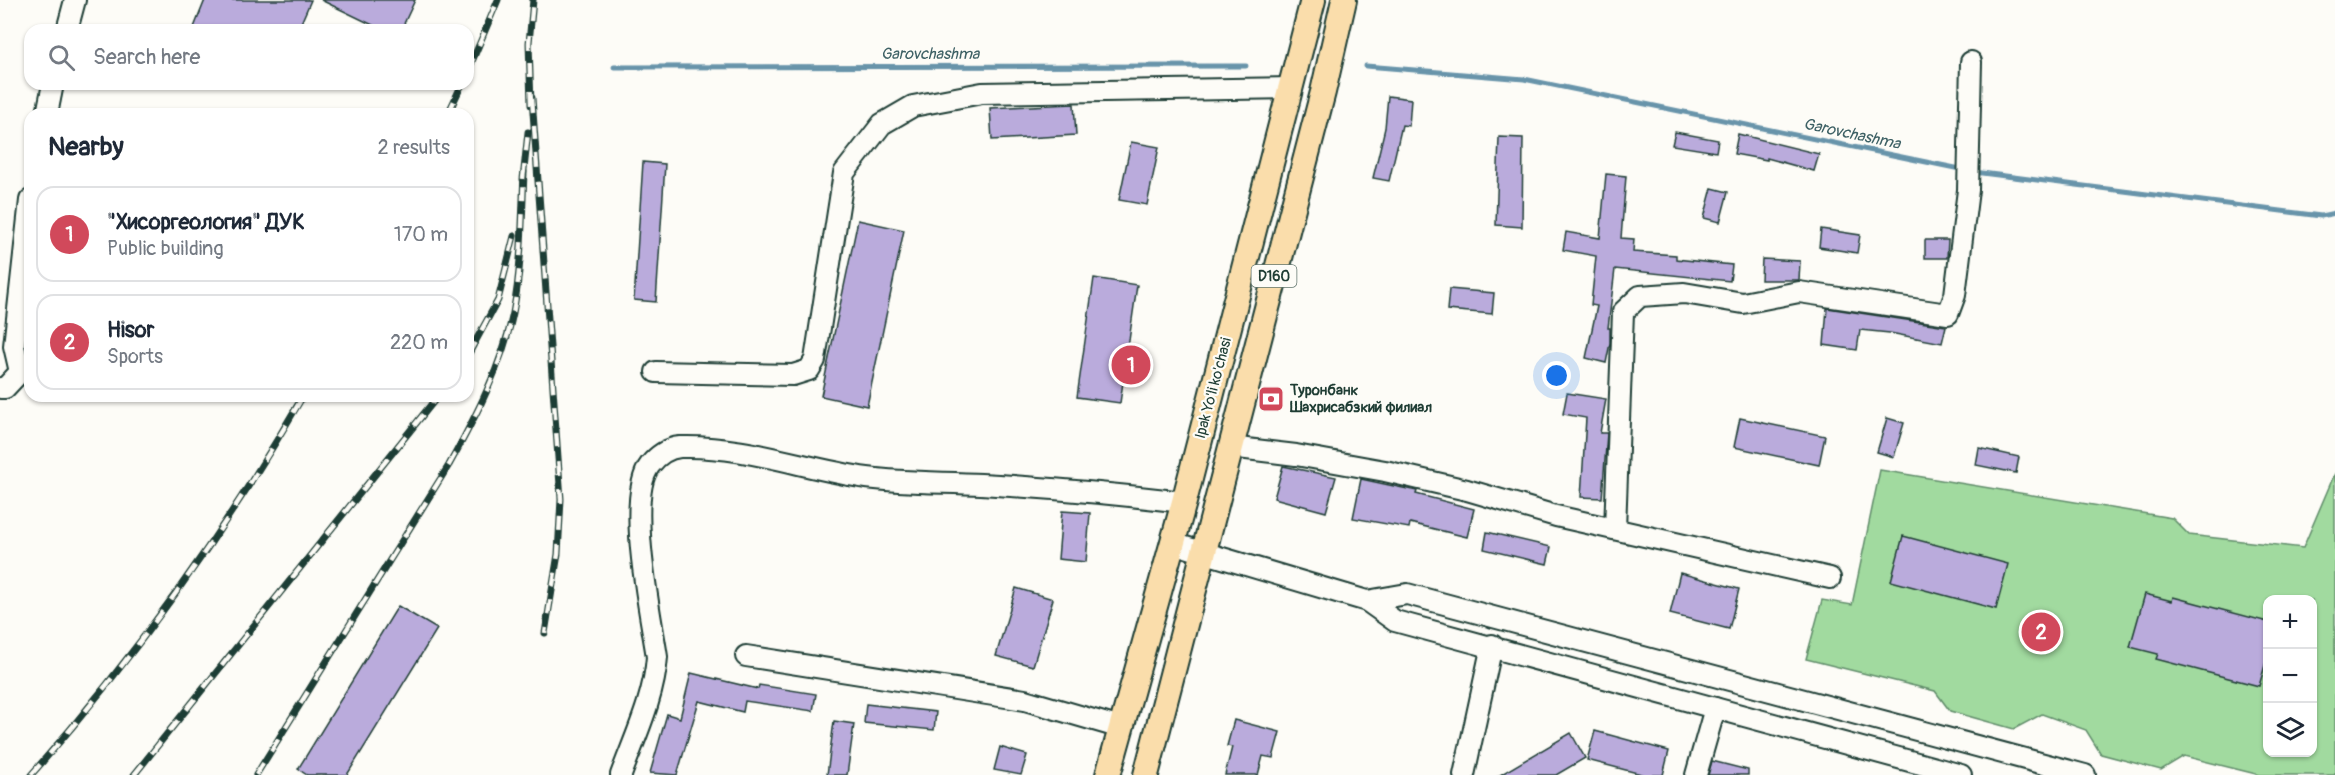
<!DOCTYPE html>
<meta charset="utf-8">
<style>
body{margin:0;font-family:Pangolin,sans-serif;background:#f2f2f3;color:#1f2937}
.controls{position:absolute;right:18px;bottom:18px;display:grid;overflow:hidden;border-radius:12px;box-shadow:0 2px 4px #0004}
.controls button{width:54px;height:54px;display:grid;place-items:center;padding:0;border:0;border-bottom:2px solid #e0e1e3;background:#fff;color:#1f2937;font:30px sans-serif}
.you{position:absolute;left:1557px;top:376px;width:21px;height:21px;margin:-15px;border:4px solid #fff;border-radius:50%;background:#1a73e8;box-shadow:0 0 0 9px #1a73e833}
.badge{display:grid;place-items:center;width:39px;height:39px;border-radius:50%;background:#d1495b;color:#fff;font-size:20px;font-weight:700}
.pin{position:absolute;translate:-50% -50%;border:3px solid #fff;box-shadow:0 2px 6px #0006}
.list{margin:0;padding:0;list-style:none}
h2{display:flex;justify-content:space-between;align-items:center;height:78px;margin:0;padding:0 24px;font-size:26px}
h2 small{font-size:20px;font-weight:400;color:#747a83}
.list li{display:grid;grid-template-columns:39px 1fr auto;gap:18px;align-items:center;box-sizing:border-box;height:96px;margin:0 12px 12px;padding:0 12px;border:2px solid #e0e1e3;border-radius:18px}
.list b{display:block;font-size:22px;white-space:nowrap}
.list p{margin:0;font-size:20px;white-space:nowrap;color:#747a83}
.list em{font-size:20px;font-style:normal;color:#747a83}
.icon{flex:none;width:33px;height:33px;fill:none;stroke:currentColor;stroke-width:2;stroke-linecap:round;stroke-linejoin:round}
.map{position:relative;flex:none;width:2335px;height:775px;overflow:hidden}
.search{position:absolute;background:#fff;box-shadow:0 2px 4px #0004;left:24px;top:24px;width:450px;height:66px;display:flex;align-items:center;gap:15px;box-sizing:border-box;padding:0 21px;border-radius:18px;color:#747a83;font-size:22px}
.panel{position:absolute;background:#fff;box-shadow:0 2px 4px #0004;left:24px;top:108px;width:450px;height:294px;border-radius:18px}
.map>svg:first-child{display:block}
.green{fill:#a1da9f;stroke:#608c6a;stroke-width:1.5;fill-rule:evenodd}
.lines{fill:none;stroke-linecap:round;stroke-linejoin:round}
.stream{stroke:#6894aa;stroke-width:5}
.building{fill:#baabdc;stroke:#1f3d34;stroke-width:1.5}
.minor-casing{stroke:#1f3d34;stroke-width:24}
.major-casing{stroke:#1f3d34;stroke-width:28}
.minor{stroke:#fdfcf7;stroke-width:20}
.major{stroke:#faddab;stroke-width:24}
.rail-casing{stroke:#1f3d34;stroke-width:7}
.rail{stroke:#fdfcf7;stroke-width:4.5;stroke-dasharray:14;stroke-linecap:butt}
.labels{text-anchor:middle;stroke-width:4.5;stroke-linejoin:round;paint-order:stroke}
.shield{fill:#fdfcf7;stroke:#62766e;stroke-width:1.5}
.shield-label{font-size:14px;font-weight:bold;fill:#1f3d34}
.street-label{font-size:15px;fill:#1f3d34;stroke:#fdfcf7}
.poi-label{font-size:15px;font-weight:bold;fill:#1f3d34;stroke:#fdfcf7;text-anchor:start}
.water-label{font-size:16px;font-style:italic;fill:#3e6165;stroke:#fdfcf7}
</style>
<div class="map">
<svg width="2335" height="775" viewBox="0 0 2335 775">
<rect width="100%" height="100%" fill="#fdfcf7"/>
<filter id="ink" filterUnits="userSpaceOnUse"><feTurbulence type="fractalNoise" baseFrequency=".0167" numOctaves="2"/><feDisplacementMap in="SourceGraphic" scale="12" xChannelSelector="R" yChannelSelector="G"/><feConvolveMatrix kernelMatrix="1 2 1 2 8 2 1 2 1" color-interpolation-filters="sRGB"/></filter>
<g filter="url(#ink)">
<path class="green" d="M 1880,470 L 2172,518 L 2189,535 L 2303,548 L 2335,473 L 2335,775 L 2260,775 L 2184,756 L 2161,770 L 2101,754 L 2086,730 L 2042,714 L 2014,729 L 1950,711 L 1935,691 L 1806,659 L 1822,600 L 1852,605 ZM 2268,600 L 2312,600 L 2312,752 L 2268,752 Z"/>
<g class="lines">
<g class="stream">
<polyline points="1366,66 1524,79 1965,170"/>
<polyline points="614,67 1246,66"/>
<polyline points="1974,172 2321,216 2335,213"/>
</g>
</g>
<g class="building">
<polygon points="205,0 311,0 298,30 193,30"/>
<polygon points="321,0 415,0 401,30 383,30"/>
<polygon points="1388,96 1411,99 1409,126 1402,125 1389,181 1373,178 1385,128"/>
<polygon points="1074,104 1076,135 992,140 990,108"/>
<polygon points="1675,132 1718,140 1716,152 1672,145"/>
<polygon points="1738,134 1819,154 1814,171 1767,158 1767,160 1734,154"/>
<polygon points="1499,137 1523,138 1522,227 1496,225"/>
<polygon points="1131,142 1159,147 1147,205 1119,200"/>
<polygon points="643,162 665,164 656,302 634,300"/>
<polygon points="1606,174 1626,176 1621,238 1634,239 1633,252 1676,255 1676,259 1732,265 1730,281 1615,269 1608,328 1610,328 1610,343 1606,363 1586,358 1597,306 1591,305 1596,256 1563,250 1566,232 1600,238"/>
<polygon points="1712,188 1728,192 1720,222 1704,218"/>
<polygon points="858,220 904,230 867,406 821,396"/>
<polygon points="1821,229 1860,235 1857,253 1819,247"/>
<polygon points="1925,240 1948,240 1947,258 1925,258"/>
<polygon points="1762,259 1800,261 1799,280 1761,280"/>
<polygon points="1094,278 1137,285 1120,403 1077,397"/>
<polygon points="1449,289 1494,293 1492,314 1447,310"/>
<polygon points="1827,308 1946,326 1942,343 1890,333 1860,330 1857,350 1824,345"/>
<polygon points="1567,393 1606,399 1600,433 1607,433 1602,498 1581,497 1586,418 1563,414"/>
<polygon points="1740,418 1825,436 1819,465 1734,447"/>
<polygon points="1887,418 1904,423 1894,457 1877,452"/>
<polygon points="1979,448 2019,457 2016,473 1976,465"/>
<polygon points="1283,466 1336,477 1326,512 1274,498"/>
<polygon points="1361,479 1417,491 1416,494 1474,509 1467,537 1410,523 1409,528 1353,518"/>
<polygon points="1062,511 1090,513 1086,562 1058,559"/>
<polygon points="1487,532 1551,547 1547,564 1484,549"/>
<polygon points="1903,536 2008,564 1996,609 1891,581"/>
<polygon points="1680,573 1739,589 1729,629 1670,614"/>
<polygon points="1016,588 1053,599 1033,666 996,656"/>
<polygon points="2145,594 2172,601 2173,597 2268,622 2268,655 2259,686 2156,659 2158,654 2130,647"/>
<polygon points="398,606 437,629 347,775 307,775 298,769"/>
<polygon points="691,673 758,689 759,685 816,694 813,711 745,701 743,712 699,701 677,775 650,773 667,714 680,718"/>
<polygon points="866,704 936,712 934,730 864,723"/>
<polygon points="1234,720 1280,732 1273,758 1263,756 1258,775 1225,775 1232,747 1227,746"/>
<polygon points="834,721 854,724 847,775 827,775"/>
<polygon points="1595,731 1669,751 1663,775 1645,775 1587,760"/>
<polygon points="1571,733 1585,758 1556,775 1500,775"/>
<polygon points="1000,747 1027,755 1021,775 994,770"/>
<polygon points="1712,761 1748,770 1748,775 1708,775"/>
</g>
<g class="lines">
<g class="minor-casing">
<g id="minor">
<polyline points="67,30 75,0"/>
<polyline points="47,114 53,84"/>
<polyline points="656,372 793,375 809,370 815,360 844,173 882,124 913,106 982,93 1291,88"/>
<polyline points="0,388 5,388 20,372 14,346 30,200"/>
<polyline points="1230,447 1296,455 1385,471 1467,490 1556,516 1830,578"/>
<polyline points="1615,529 1623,312 1640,296 1684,293 1743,303 1799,292 1948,314 1955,295 1968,190 1971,62"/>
<polyline points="1172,543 1367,601 1395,621 1961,775"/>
<polyline points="1367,601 1407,594 2085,775"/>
<polyline points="746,656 1025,700 1121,728"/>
<path d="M 621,775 C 635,737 654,698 657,657 C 651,616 625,497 650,465 C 657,456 668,448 680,447 C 744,445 805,469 867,478 C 905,483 943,482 981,484 C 1049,488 1116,494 1184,502"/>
<polyline points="1464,775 1492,645"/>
<polyline points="1696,775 1715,708"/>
</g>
</g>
<g class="major-casing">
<g id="major">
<polyline points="1108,775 1184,502 1313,0"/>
<polyline points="1146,775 1323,92 1344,0"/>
</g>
</g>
<use href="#minor" class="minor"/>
<use href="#major" class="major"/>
<g class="rail-casing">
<g id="rail">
<polyline points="468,71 498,0"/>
<polyline points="532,98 561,499 558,554 545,633"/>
<polyline points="531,105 529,43 533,0"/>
<polyline points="448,114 462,84"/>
<polyline points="523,179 528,132"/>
<polyline points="468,355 498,300 514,236"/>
<path d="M 31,775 C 132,661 227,528 303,396"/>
<polyline points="134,775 438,396"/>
<path d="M 256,775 L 449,465 C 475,418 502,366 513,313 C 522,267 522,219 524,172"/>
</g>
</g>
<use href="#rail" class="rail"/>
</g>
</g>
<defs>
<g id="bank-square" transform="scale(1.35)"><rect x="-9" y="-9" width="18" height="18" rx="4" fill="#d1495b" stroke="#fdfcf7"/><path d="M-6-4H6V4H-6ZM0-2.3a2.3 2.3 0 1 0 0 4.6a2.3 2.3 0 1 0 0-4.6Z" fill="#fff"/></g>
</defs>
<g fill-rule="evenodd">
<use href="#bank-square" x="1271" y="399"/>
</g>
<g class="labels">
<rect class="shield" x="1251.5" y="265" width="45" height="22" rx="4.5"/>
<g class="shield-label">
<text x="1274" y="281">D160</text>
</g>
<g class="street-label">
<text transform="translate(1213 388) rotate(-75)" y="5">Ipak Yo'li ko'chasi</text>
</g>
<g class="poi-label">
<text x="1290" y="395">Туронбанк<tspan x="1290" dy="17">Шахрисабзкий филиал</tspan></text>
</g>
<g class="water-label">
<text x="930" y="59">Garovchashma</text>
<text transform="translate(1852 133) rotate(12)" y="6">Garovchashma</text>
</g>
</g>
</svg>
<div class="controls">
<button>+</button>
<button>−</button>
<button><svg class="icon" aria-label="layers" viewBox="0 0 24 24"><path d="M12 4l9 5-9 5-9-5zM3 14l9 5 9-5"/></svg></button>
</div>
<div class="you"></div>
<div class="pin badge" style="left:1131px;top:365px">1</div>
<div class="pin badge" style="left:2041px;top:632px">2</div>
<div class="search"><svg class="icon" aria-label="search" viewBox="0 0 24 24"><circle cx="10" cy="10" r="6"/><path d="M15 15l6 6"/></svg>Search here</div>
<section class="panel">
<h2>Nearby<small>2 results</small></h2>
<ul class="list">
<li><span class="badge">1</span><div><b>&quot;Хисоргеология&quot; ДУК</b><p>Public building</p></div><em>170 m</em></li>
<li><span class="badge">2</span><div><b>Hisor</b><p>Sports</p></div><em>220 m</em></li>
</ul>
</section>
</div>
